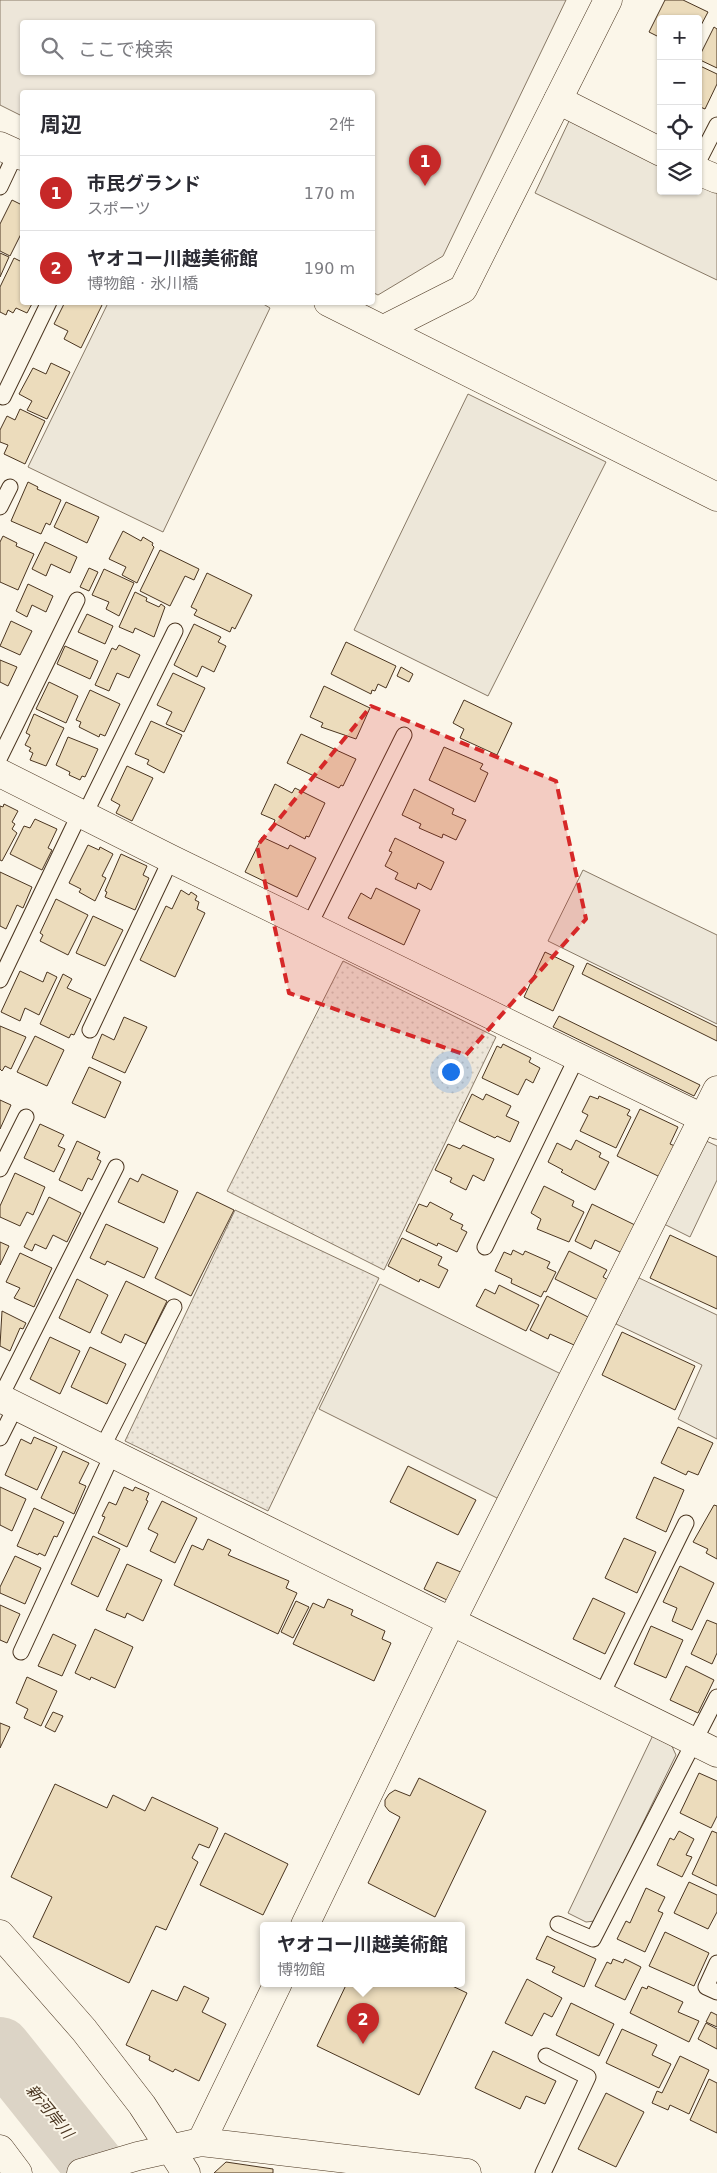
<!DOCTYPE html>
<html lang="ja">
<meta charset="utf-8">
<style>
body{margin:0;font-family:"DejaVu Sans","Noto Sans JP",sans-serif;background:#f7f7f7;color:#2b2b33}
.controls{position:absolute;right:15px;top:15px;display:grid;overflow:hidden;border-radius:5px;box-shadow:0 1px 4px #0004}
.controls button{width:45px;height:45px;display:grid;place-items:center;padding:0;border:0;border-bottom:1px solid #e1e1e2;background:#fff;color:#2b2b33;font:25px sans-serif}
.you{position:absolute;left:450px;top:1071px;width:18px;height:18px;margin:-12px;border:4px solid #fff;border-radius:50%;background:#1a73e8;box-shadow:0 0 0 8px #1a73e833}
.badge{display:grid;place-items:center;width:32px;height:32px;border-radius:50%;background:#c62828;color:#fff;font-size:16px;font-weight:700}
.pin{position:absolute;translate:-50% -41px;filter:drop-shadow(0 1px 2px #0008)}
.pin::after{content:'';position:absolute;top:26px;width:18px;height:15px;background:inherit;clip-path:polygon(0 0,100% 0,50% 100%)}
.popup{position:absolute;left:260px;top:1922px;width:205px;height:65px;box-sizing:border-box;display:grid;place-content:center;border-radius:5px;background:#fff;filter:drop-shadow(0 1px 4px #0005);font-size:16px;white-space:nowrap;color:#7c7c81}
.popup b{font-size:19px;color:#2b2b33}
.popup::after{content:'';position:absolute;left:50%;top:100%;margin-left:-10px;border:10px solid transparent;border-top-color:#fff}
.list{margin:0;padding:0;list-style:none}
h2{display:flex;justify-content:space-between;align-items:center;height:65px;margin:0;padding:0 20px;font-size:21px}
h2 small{font-size:16px;font-weight:400;color:#7c7c81}
.list li{display:grid;grid-template-columns:32px 1fr auto;gap:15px;align-items:center;box-sizing:border-box;height:75px;padding:0 20px;border-top:1px solid #e1e1e2}
.list b{display:block;font-size:19px;white-space:nowrap}
.list p{margin:0;font-size:16px;white-space:nowrap;color:#7c7c81}
.list em{font-size:16px;font-style:normal;color:#7c7c81}
.icon{flex:none;width:28px;height:28px;fill:none;stroke:currentColor;stroke-width:2;stroke-linecap:round;stroke-linejoin:round}
.map{position:relative;flex:none;width:717px;height:2173px;overflow:hidden}
.search{position:absolute;background:#fff;box-shadow:0 1px 4px #0004;left:20px;top:20px;width:355px;height:55px;display:flex;align-items:center;gap:12px;box-sizing:border-box;padding:0 18px;border-radius:5px;color:#7c7c81;font-size:19px}
.panel{position:absolute;background:#fff;box-shadow:0 1px 4px #0004;left:20px;top:90px;width:355px;height:215px;border-radius:5px}
.map>svg:first-child{display:block}
.green{fill:url(#green-dots);stroke:#887966}
.pitch{fill:#ede6d9;stroke:#887966;fill-rule:evenodd}
.parking{fill:#ede7d9;stroke:#887966}
.lines{fill:none;stroke-linecap:round;stroke-linejoin:round}
.river{stroke:#dcd4c6;stroke-width:62}
.building{fill:#ecdcbc;stroke:#4a3520}
.service-casing{stroke:#4a3520;stroke-width:17}
.minor-casing{stroke:#4a3520;stroke-width:29}
.service{stroke:#fbf6e9;stroke-width:15}
.minor{stroke:#fbf6e9;stroke-width:28}
.marked{fill:#d62828;fill-opacity:0.2;stroke:#d62828;stroke-width:4;stroke-dasharray:10 6;stroke-linejoin:round}
.labels{text-anchor:middle;stroke-width:4;stroke-linejoin:round;paint-order:stroke}
.water-label{font-size:16px;font-style:italic;fill:#4a3520;stroke:#fbf6e9}
</style>
<div class="map">
<svg width="717" height="2173" viewBox="0 0 717 2173">
<defs>
<pattern id="green-dots" width="8" height="8" patternUnits="userSpaceOnUse" patternTransform="scale(1.25)"><rect width="8" height="8" fill="#ede6d9"/><path d="M2 2h.1M6 6h.1" fill="none" stroke="#cdc6ba" stroke-width="1.8" stroke-linecap="round"/></pattern>
</defs>
<rect width="100%" height="100%" fill="#fbf6e9"/>
<g class="green">
<polygon points="343,961 496,1037 384,1270 227,1191"/>
<polygon points="235,1210 379,1278 268,1511 125,1441"/>
</g>
<path class="pitch" d="M 0,0 L 566,0 L 443,256 L 378,295 L 372,292 L 372,92 L 22,92 L 22,116 L 0,105 ZM 22,22 L 372,22 L 372,72 L 22,72 Z"/>
<g class="parking">
<polygon points="570,119 661,164 661,191 698,191 698,182 717,191 717,280 535,193"/>
<polygon points="260,302 270,308 163,532 28,467 108,303"/>
<polygon points="468,394 606,462 488,696 354,630"/>
<polygon points="583,870 717,935 717,1024 548,941"/>
<polygon points="704,1140 717,1146 717,1180 690,1237 664,1224"/>
<polygon points="637,1277 717,1315 717,1439 678,1419 702,1365 616,1324"/>
<polygon points="380,1284 565,1376 505,1502 319,1409"/>
<polygon points="654,1733 670,1742 676,1755 595,1921 586,1922 568,1913"/>
</g>
<g class="lines">
<polyline class="river" points="0,2048 100,2173"/>
</g>
<g class="building">
<polygon points="665,0 683,0 708,12 698,31 698,19 661,19 661,38 649,32"/>
<polygon points="714,27 717,29 717,68 698,59"/>
<polygon points="698,65 717,74 717,84 705,109 698,106"/>
<polygon points="12,200 22,205 22,235 21,234 10,256 0,251 0,224"/>
<polygon points="0,253 9,257 0,277"/>
<polygon points="14,258 22,262 22,302 33,302 27,313 16,308 13,313 8,310 6,315 0,312 0,287"/>
<polygon points="65,302 103,303 81,348 64,339 68,331 54,324"/>
<polygon points="51,363 70,372 47,419 27,410 32,401 19,394 33,368 46,374"/>
<polygon points="20,409 45,421 25,464 4,454 8,445 0,442 0,430 7,416 15,420"/>
<polygon points="28,482 38,487 37,489 61,500 50,525 46,523 41,534 11,521"/>
<polygon points="66,502 99,517 87,543 54,527"/>
<polygon points="123,531 141,541 143,537 153,543 152,545 154,547 137,583 122,575 126,567 109,559"/>
<polygon points="3,536 17,543 16,546 34,554 18,590 0,582 0,542"/>
<polygon points="45,542 77,557 70,573 51,564 46,576 32,569"/>
<polygon points="160,550 199,569 194,580 185,576 170,606 140,591"/>
<polygon points="89,568 98,572 89,591 80,587"/>
<polygon points="104,569 134,583 119,616 106,609 109,602 92,595"/>
<polygon points="207,573 252,595 235,629 232,627 230,632 194,615 197,610 191,607"/>
<polygon points="28,584 53,596 46,612 32,605 27,617 16,611"/>
<polygon points="135,592 147,598 146,601 159,607 161,604 165,607 154,637 135,628 133,633 119,627"/>
<polygon points="87,614 113,626 105,644 78,632"/>
<polygon points="11,621 32,631 20,655 0,646"/>
<polygon points="194,624 221,637 218,642 226,646 214,672 202,666 197,677 174,665"/>
<polygon points="346,642 396,666 386,688 378,684 375,691 372,690 371,694 331,674"/>
<polygon points="119,645 140,655 129,678 117,673 109,691 95,685 112,648 116,650"/>
<polygon points="65,646 98,661 90,679 57,664"/>
<polygon points="0,660 17,667 8,686 0,682"/>
<polygon points="401,667 413,674 409,682 397,676"/>
<polygon points="173,673 205,688 184,732 166,724 172,712 157,705"/>
<polygon points="49,682 78,696 66,723 36,709"/>
<polygon points="324,686 370,708 356,739 321,727 323,723 310,717"/>
<polygon points="90,690 120,704 105,736 100,734 99,737 79,727 81,722 76,720"/>
<polygon points="464,700 512,723 497,755 460,738 464,729 453,723"/>
<polygon points="34,714 64,728 46,766 30,760 33,753 29,751 31,748 25,745 30,735 26,733"/>
<polygon points="151,721 182,735 164,773 147,764 149,760 135,754"/>
<polygon points="301,734 356,759 343,786 341,785 339,788 287,763"/>
<polygon points="68,737 98,749 85,777 82,776 80,780 69,775 70,772 56,765"/>
<polygon points="444,747 483,764 480,769 488,773 475,802 429,780"/>
<polygon points="127,766 153,778 132,821 116,813 120,805 111,800"/>
<polygon points="275,784 292,793 295,788 325,803 309,837 306,836 305,839 274,823 275,820 261,814"/>
<polygon points="414,789 454,809 452,814 466,820 456,840 443,834 442,838 419,828 421,824 402,815"/>
<polygon points="4,804 18,811 12,822 15,824 12,829 17,833 2,861 0,860 0,806 3,807"/>
<polygon points="35,819 57,829 48,848 52,850 42,870 10,854 24,826 30,828"/>
<polygon points="262,837 288,849 290,845 316,858 297,897 245,872"/>
<polygon points="395,838 444,862 431,890 418,883 416,889 395,879 398,873 385,866 392,852 389,851"/>
<polygon points="88,845 99,850 100,847 113,854 102,876 106,878 95,901 79,892 81,889 69,883"/>
<polygon points="121,854 147,866 143,875 149,878 135,910 105,897 107,892 105,891"/>
<polygon points="0,872 32,887 23,908 17,905 6,929 0,926"/>
<polygon points="376,888 420,910 404,945 348,918 361,893 371,899"/>
<polygon points="181,890 189,895 191,892 197,896 195,900 199,902 197,909 205,913 175,977 140,960 166,906 172,909"/>
<polygon points="56,899 88,915 68,955 40,941 43,935 40,933"/>
<polygon points="93,916 123,930 105,966 76,953"/>
<polygon points="545,952 574,966 553,1011 524,997"/>
<polygon points="587,963 717,1027 717,1041 582,974"/>
<polygon points="20,971 43,982 47,972 57,977 39,1015 25,1008 20,1021 1,1012"/>
<polygon points="63,974 72,979 67,988 91,999 74,1035 71,1034 69,1038 40,1024"/>
<polygon points="559,1016 700,1085 694,1096 553,1027"/>
<polygon points="124,1017 147,1027 125,1073 92,1058 102,1034 114,1040"/>
<polygon points="0,1026 26,1037 11,1069 5,1066 2,1071 0,1069"/>
<polygon points="35,1036 64,1050 47,1086 17,1072"/>
<polygon points="503,1044 531,1058 529,1062 540,1068 533,1083 526,1079 518,1095 482,1078 497,1046 501,1048"/>
<polygon points="89,1067 121,1082 105,1118 72,1103"/>
<polygon points="472,1094 483,1100 486,1094 511,1106 506,1116 519,1122 510,1142 497,1136 495,1138 459,1121"/>
<polygon points="590,1096 598,1099 599,1096 630,1110 627,1115 631,1117 616,1148 580,1131 588,1115 582,1112"/>
<polygon points="0,1100 11,1105 0,1129"/>
<polygon points="640,1109 678,1127 670,1144 675,1146 660,1177 617,1156"/>
<polygon points="40,1124 64,1135 58,1146 65,1149 54,1172 24,1158"/>
<polygon points="576,1140 601,1153 599,1157 609,1162 595,1190 561,1172 563,1170 548,1162 557,1143 571,1150"/>
<polygon points="77,1141 100,1152 97,1159 101,1161 92,1180 88,1178 82,1191 59,1180"/>
<polygon points="448,1144 460,1149 463,1145 494,1159 484,1181 473,1175 466,1190 450,1182 452,1178 435,1170"/>
<polygon points="15,1173 45,1187 33,1215 27,1212 20,1226 0,1217 0,1206"/>
<polygon points="142,1174 178,1191 164,1223 118,1202 130,1178 138,1182"/>
<polygon points="544,1186 574,1201 572,1206 584,1212 569,1242 537,1229 541,1219 531,1213"/>
<polygon points="197,1192 234,1210 191,1296 155,1278"/>
<polygon points="49,1197 81,1213 67,1242 53,1235 46,1249 35,1244 32,1251 24,1247"/>
<polygon points="430,1202 453,1214 450,1219 463,1225 461,1229 467,1232 457,1252 438,1243 437,1246 406,1231 419,1204 427,1207"/>
<polygon points="592,1204 635,1225 622,1253 595,1240 591,1249 575,1241"/>
<polygon points="106,1224 158,1248 144,1278 107,1261 105,1265 90,1258"/>
<polygon points="670,1235 717,1257 717,1309 650,1278"/>
<polygon points="402,1238 442,1257 438,1265 448,1270 439,1288 420,1279 419,1282 388,1266"/>
<polygon points="0,1242 9,1246 0,1265"/>
<polygon points="513,1250 523,1255 525,1251 550,1262 547,1268 556,1272 546,1292 544,1291 541,1297 511,1283 512,1279 495,1271 504,1252 511,1255"/>
<polygon points="569,1251 607,1270 603,1277 608,1280 598,1300 555,1279"/>
<polygon points="20,1253 52,1268 34,1307 14,1298 20,1288 6,1282"/>
<polygon points="77,1279 108,1295 90,1333 59,1318"/>
<polygon points="126,1281 167,1301 146,1344 125,1334 121,1343 101,1333"/>
<polygon points="499,1285 539,1305 526,1331 476,1306 485,1289 495,1294"/>
<polygon points="547,1296 588,1317 574,1345 550,1334 548,1339 530,1330"/>
<polygon points="2,1311 26,1323 23,1329 20,1328 10,1351 0,1346"/>
<polygon points="622,1332 695,1366 675,1410 602,1375"/>
<polygon points="50,1337 80,1351 60,1394 30,1379"/>
<polygon points="90,1347 126,1364 107,1404 71,1387"/>
<polygon points="678,1427 713,1443 698,1475 688,1471 686,1475 661,1463"/>
<polygon points="34,1437 57,1447 37,1490 5,1475 21,1439 31,1444"/>
<polygon points="63,1451 89,1463 79,1483 86,1486 74,1514 41,1498"/>
<polygon points="408,1466 476,1500 458,1535 390,1502"/>
<polygon points="654,1477 684,1490 666,1532 636,1518"/>
<polygon points="0,1487 26,1499 12,1531 0,1525"/>
<polygon points="124,1487 133,1491 135,1487 149,1493 146,1500 148,1501 127,1547 98,1533 105,1517 102,1516 109,1502 116,1505"/>
<polygon points="162,1501 197,1518 175,1563 150,1551 158,1534 148,1529"/>
<polygon points="714,1505 717,1506 717,1559 706,1553 708,1549 693,1542"/>
<polygon points="34,1508 64,1522 57,1537 54,1536 45,1556 39,1553 38,1555 17,1546"/>
<polygon points="93,1536 120,1549 98,1597 71,1584"/>
<polygon points="624,1538 656,1552 637,1593 605,1578"/>
<polygon points="208,1539 231,1550 228,1555 289,1581 286,1588 297,1593 278,1634 174,1585 192,1545 203,1550"/>
<polygon points="15,1556 41,1568 25,1604 0,1593 0,1587"/>
<polygon points="437,1562 463,1573 449,1601 424,1589"/>
<polygon points="127,1564 162,1580 143,1621 127,1613 125,1618 106,1610"/>
<polygon points="680,1566 714,1583 692,1630 672,1621 677,1608 663,1602"/>
<polygon points="593,1598 625,1613 605,1654 573,1639"/>
<polygon points="328,1599 353,1610 351,1615 385,1631 382,1639 391,1643 374,1681 293,1644 313,1603 324,1608"/>
<polygon points="296,1601 309,1607 293,1638 281,1632"/>
<polygon points="0,1605 20,1614 7,1643 0,1640"/>
<polygon points="707,1620 717,1624 717,1653 712,1664 691,1654"/>
<polygon points="651,1626 683,1640 666,1678 634,1664"/>
<polygon points="95,1629 133,1647 115,1688 91,1677 90,1680 75,1673"/>
<polygon points="53,1634 76,1645 62,1676 38,1666"/>
<polygon points="686,1666 714,1680 698,1713 670,1700"/>
<polygon points="27,1677 57,1691 41,1726 24,1718 28,1709 16,1703"/>
<polygon points="53,1712 63,1716 55,1732 45,1727"/>
<polygon points="0,1723 10,1727 0,1748"/>
<polygon points="699,1773 717,1781 717,1816 711,1828 680,1813"/>
<polygon points="419,1778 486,1811 435,1917 368,1883 400,1817 389,1811 385,1806 385,1800 389,1794 395,1790 410,1796"/>
<polygon points="55,1784 107,1808 113,1795 145,1811 152,1797 218,1828 209,1848 199,1844 192,1858 198,1862 166,1930 156,1926 129,1983 33,1937 52,1897 11,1877"/>
<polygon points="679,1831 694,1839 686,1855 692,1857 682,1877 657,1865 670,1838 674,1840"/>
<polygon points="712,1831 717,1833 717,1886 692,1874"/>
<polygon points="225,1833 288,1864 263,1915 200,1885"/>
<polygon points="689,1882 717,1895 717,1912 708,1929 674,1913"/>
<polygon points="646,1888 665,1897 658,1911 663,1913 645,1952 617,1939 626,1921 630,1923"/>
<polygon points="665,1932 709,1953 694,1986 649,1966"/>
<polygon points="547,1936 596,1959 584,1987 552,1972 555,1967 536,1959"/>
<polygon points="613,1959 623,1963 625,1959 641,1967 625,2000 595,1986 607,1962 611,1964"/>
<polygon points="527,1979 562,1998 552,2017 544,2013 532,2036 505,2023"/>
<polygon points="347,1983 446,1983 467,1993 419,2095 317,2046"/>
<polygon points="184,1986 209,1998 202,2012 226,2024 199,2081 175,2069 173,2072 149,2060 150,2056 126,2045 152,1990 177,2001"/>
<polygon points="648,1986 683,2002 678,2012 699,2021 689,2042 630,2013 642,1987 647,1989"/>
<polygon points="571,2003 614,2024 599,2056 556,2035"/>
<polygon points="711,2012 717,2015 717,2027 706,2022"/>
<polygon points="706,2023 717,2029 717,2049 698,2039"/>
<polygon points="622,2029 657,2045 652,2055 671,2064 659,2088 606,2063"/>
<polygon points="493,2051 556,2081 545,2104 526,2096 520,2109 475,2088"/>
<polygon points="680,2056 709,2070 689,2114 670,2105 668,2110 652,2103 657,2091 662,2093"/>
<polygon points="709,2079 717,2083 717,2133 690,2120"/>
<polygon points="606,2093 644,2112 616,2167 578,2149"/>
<polygon points="226,2162 273,2169 273,2173 214,2173"/>
</g>
<g class="lines">
<g class="service-casing">
<g id="service">
<polyline points="698,162 717,125"/>
<polyline points="0,187 16,153"/>
<polyline points="3,397 49,302"/>
<polyline points="0,507 10,487"/>
<polyline points="0,757 77,600"/>
<polyline points="84,816 175,631"/>
<polyline points="309,926 404,735"/>
<polyline points="0,980 80,813"/>
<polyline points="90,1030 171,859"/>
<polyline points="0,1169 26,1117"/>
<polyline points="485,1247 577,1057"/>
<polyline points="0,1398 116,1167"/>
<polyline points="0,1438 16,1406"/>
<polyline points="102,1448 174,1307"/>
<polyline points="21,1652 113,1453"/>
<polyline points="601,1696 686,1523"/>
<polyline points="558,1924 593,1939 717,1697"/>
<polyline points="717,1963 706,1987 717,1992"/>
<polyline points="543,2173 588,2077 546,2056"/>
</g>
</g>
<g class="minor-casing">
<g id="minor">
<polyline points="558,100 661,152"/>
<polyline points="0,146 22,156"/>
<polyline points="698,171 717,179"/>
<polyline points="328,302 717,497"/>
<polyline points="384,329 463,289 608,0"/>
<polyline points="0,773 171,859 717,1125"/>
<polyline points="0,1398 717,1753"/>
<polyline points="305,1925 452,1620 717,1090"/>
<polyline points="0,1934 84,2030 142,2105 186,2173"/>
<polyline points="201,2142 278,1983"/>
<polyline points="0,2149 18,2173"/>
<polyline points="81,2173 138,2156 201,2142 467,2173"/>
</g>
</g>
<use href="#service" class="service"/>
<use href="#minor" class="minor"/>
</g>
<path class="marked" d="M 371,706 L 556,781 L 586,919 L 466,1055 L 289,993 L 257,846 Z"/>
<g class="labels">
<g class="water-label">
<text transform="translate(50 2111) rotate(51)" y="6">新河岸川</text>
</g>
</g>
</svg>
<div class="controls">
<button>+</button>
<button>−</button>
<button><svg class="icon" aria-label="locate" viewBox="0 0 24 24"><circle cx="12" cy="12" r="6"/><path d="M12 2v4M12 18v4M2 12h4M18 12h4"/></svg></button>
<button><svg class="icon" aria-label="layers" viewBox="0 0 24 24"><path d="M12 4l9 5-9 5-9-5zM3 14l9 5 9-5"/></svg></button>
</div>
<div class="you"></div>
<div class="pin badge" style="left:425px;top:186px">1</div>
<div class="pin badge" style="left:363px;top:2044px">2</div>
<div class="popup"><b>ヤオコー川越美術館</b>博物館</div>
<div class="search"><svg class="icon" aria-label="search" viewBox="0 0 24 24"><circle cx="10" cy="10" r="6"/><path d="M15 15l6 6"/></svg>ここで検索</div>
<section class="panel">
<h2>周辺<small>2件</small></h2>
<ul class="list">
<li><span class="badge">1</span><div><b>市民グランド</b><p>スポーツ</p></div><em>170 m</em></li>
<li><span class="badge">2</span><div><b>ヤオコー川越美術館</b><p>博物館 · 氷川橋</p></div><em>190 m</em></li>
</ul>
</section>
</div>
